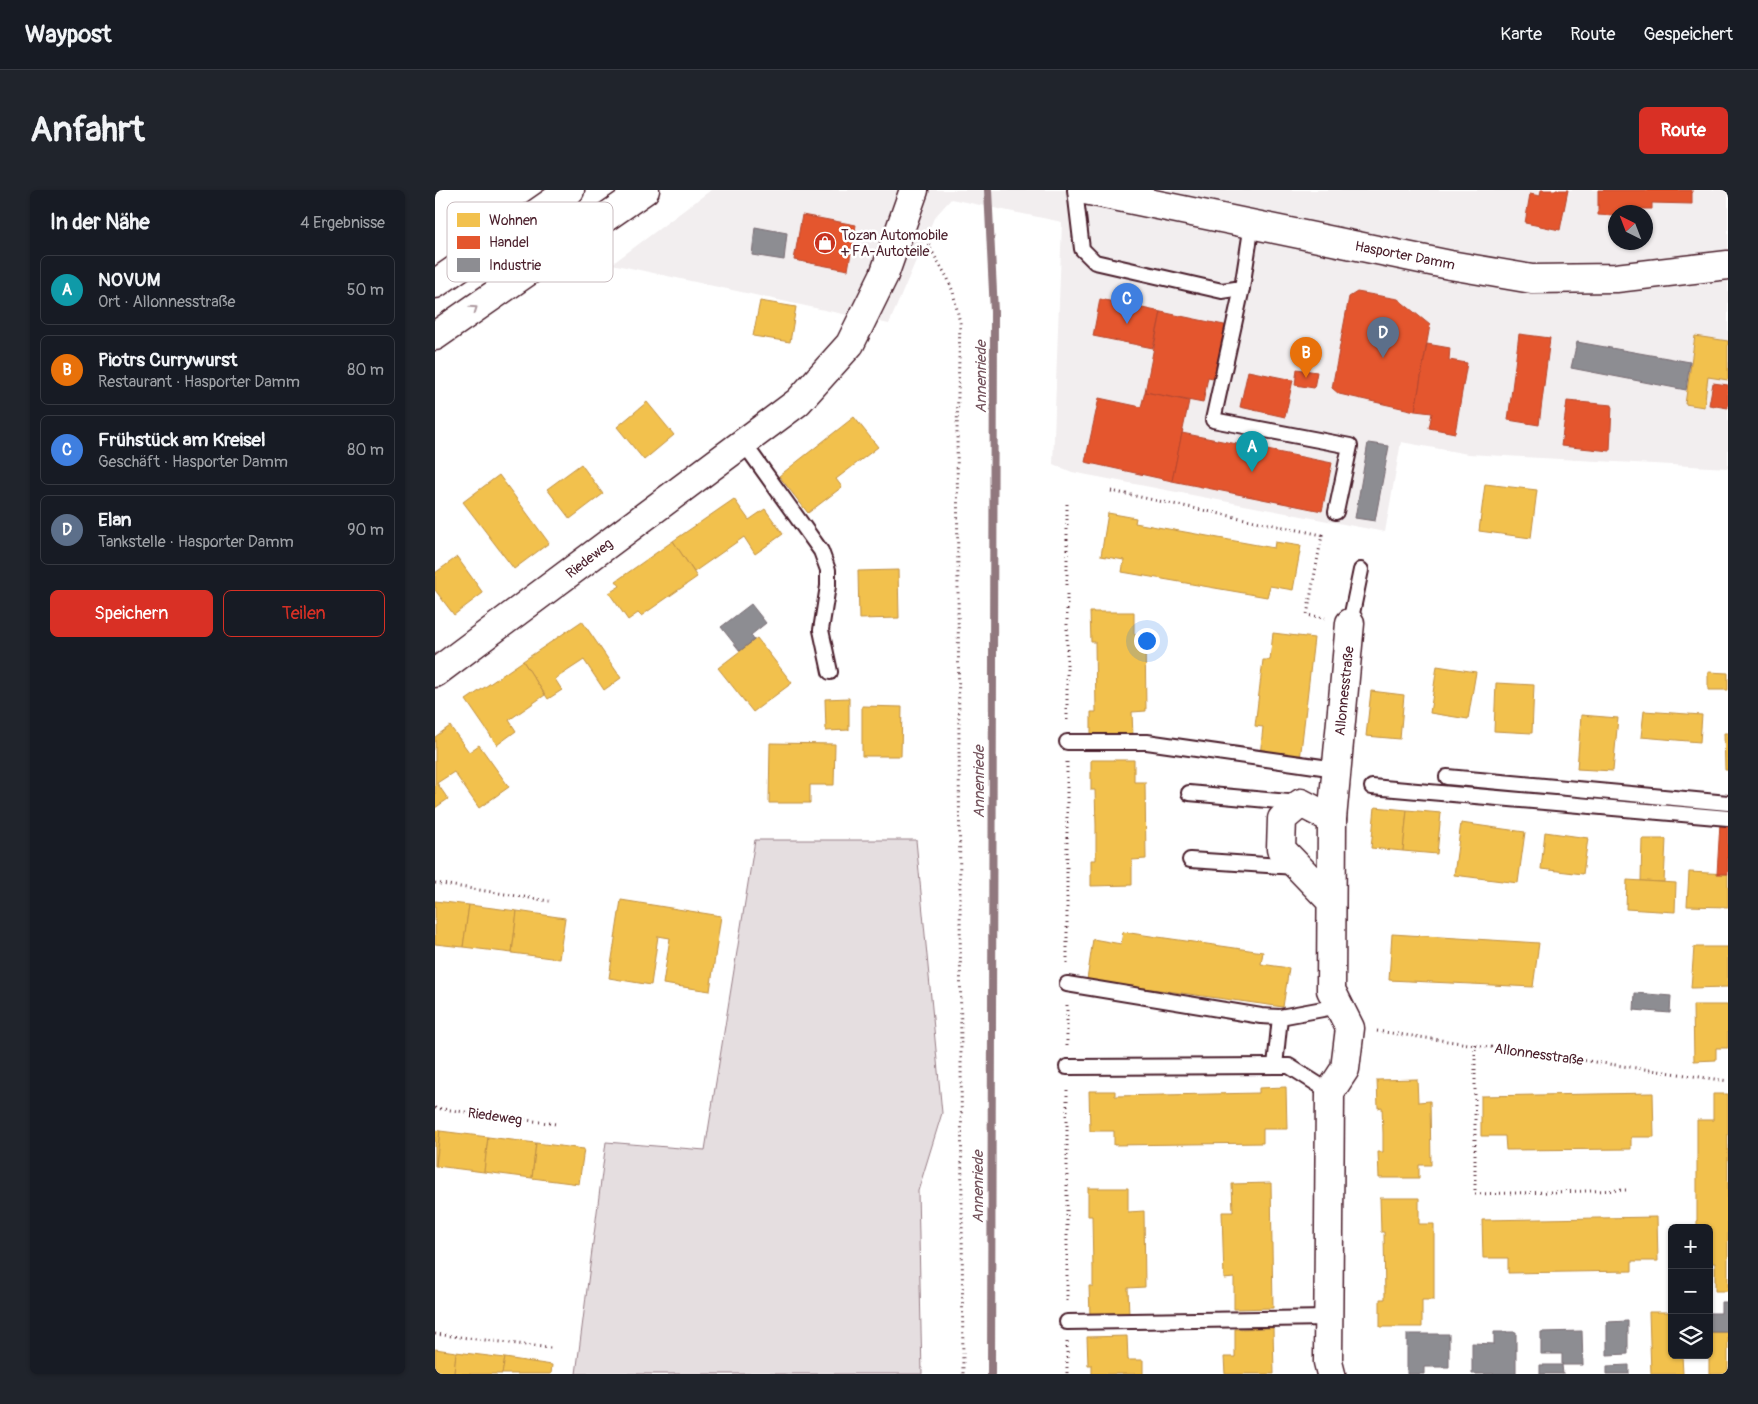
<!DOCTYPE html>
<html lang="de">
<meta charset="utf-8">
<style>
body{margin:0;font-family:Pangolin,sans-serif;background:#20242c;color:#f1f3f6}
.controls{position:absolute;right:15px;bottom:15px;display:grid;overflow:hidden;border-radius:8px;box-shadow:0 1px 4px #0004}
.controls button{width:45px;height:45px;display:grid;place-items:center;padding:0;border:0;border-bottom:1px solid #363941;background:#171b24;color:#f1f3f6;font:25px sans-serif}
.compass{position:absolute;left:1173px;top:15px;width:45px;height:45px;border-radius:50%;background:#171b24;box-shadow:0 1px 4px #0004;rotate:318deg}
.you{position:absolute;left:711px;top:450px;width:18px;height:18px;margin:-12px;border:4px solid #fff;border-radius:50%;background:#1a73e8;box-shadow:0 0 0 8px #1a73e833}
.badge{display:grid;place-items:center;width:32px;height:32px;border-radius:50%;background:#d93025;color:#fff;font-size:16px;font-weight:700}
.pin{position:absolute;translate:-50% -41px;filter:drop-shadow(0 1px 2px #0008)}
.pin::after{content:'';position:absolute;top:26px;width:18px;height:15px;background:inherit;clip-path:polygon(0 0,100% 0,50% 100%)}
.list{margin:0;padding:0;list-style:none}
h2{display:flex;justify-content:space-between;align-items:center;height:65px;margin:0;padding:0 20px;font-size:21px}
h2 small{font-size:16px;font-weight:400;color:#9ea1a6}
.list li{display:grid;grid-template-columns:32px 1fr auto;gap:15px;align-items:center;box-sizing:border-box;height:70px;margin:0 10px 10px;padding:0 10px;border:1px solid #363941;border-radius:8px}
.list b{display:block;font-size:19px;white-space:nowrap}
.list p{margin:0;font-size:16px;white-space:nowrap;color:#9ea1a6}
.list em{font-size:16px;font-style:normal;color:#9ea1a6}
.actions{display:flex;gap:10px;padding:15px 20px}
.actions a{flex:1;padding:11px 0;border:1px solid #d93025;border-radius:8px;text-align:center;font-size:18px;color:#d93025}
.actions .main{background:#d93025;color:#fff}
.icon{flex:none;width:28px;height:28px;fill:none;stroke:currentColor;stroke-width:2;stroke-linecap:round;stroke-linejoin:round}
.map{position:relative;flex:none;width:1293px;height:1184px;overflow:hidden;border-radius:8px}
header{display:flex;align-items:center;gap:30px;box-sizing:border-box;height:70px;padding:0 25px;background:#171b24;border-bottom:1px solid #363941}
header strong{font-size:24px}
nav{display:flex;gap:28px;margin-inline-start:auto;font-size:18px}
.intro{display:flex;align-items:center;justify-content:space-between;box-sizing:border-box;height:120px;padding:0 30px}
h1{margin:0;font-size:35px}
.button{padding:12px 22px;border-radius:8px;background:#d93025;color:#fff;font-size:18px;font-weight:700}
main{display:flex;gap:30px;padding:0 30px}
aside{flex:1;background:#171b24;border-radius:8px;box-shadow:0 1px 4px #0004}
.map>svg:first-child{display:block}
.built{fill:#f2eeef;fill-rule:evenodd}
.green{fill:#e5dee0;stroke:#987e86}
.homes{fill:#f2c14e;stroke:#c09044}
.shops{fill:#e4572e;stroke:#b6462d}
.industry{fill:#8d8d92;stroke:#796c73}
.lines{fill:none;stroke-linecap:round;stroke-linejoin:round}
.stream{stroke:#91787e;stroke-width:8}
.service-casing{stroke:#4a1f2b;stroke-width:18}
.minor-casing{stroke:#4a1f2b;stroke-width:31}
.secondary-casing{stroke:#4a1f2b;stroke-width:31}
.motorway-casing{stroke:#4a1f2b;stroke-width:31}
.path{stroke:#4a1f2b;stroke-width:3;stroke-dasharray:1 4;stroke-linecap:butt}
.service{stroke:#fff;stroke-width:14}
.minor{stroke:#fff;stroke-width:28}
.secondary{stroke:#fff;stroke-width:28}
.motorway{stroke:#fff;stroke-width:28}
.oneway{stroke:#ae9aa0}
.labels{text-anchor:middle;stroke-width:5;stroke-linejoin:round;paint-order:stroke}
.poi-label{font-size:14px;fill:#4a1f2b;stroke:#fff;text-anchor:start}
.street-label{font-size:14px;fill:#4a1f2b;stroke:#fff}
.water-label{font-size:15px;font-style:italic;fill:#74535c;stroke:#fff}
.key{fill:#fff;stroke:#c9bcbf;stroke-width:1}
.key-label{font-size:14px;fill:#4a1f2b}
</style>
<header>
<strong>Waypost</strong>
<nav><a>Karte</a><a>Route</a><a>Gespeichert</a></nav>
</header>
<div class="intro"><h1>Anfahrt</h1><a class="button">Route</a></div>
<main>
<aside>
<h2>In der Nähe<small>4 Ergebnisse</small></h2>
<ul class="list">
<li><span class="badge" style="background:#0f9aa8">A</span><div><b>NOVUM</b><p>Ort · Allonnesstraße</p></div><em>50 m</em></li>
<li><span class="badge" style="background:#e8710a">B</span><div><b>Piotrs Currywurst</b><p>Restaurant · Hasporter Damm</p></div><em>80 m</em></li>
<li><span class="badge" style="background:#3f7fe0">C</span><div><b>Frühstück am Kreisel</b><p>Geschäft · Hasporter Damm</p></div><em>80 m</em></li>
<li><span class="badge" style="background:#5c6f8a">D</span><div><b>Elan</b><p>Tankstelle · Hasporter Damm</p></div><em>90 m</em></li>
</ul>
<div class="actions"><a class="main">Speichern</a><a>Teilen</a></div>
</aside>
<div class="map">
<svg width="1293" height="1184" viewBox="0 0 1293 1184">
<rect width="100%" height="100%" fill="#fff"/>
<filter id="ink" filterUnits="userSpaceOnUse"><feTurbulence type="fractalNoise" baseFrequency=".02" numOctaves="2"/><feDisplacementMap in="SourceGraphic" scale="10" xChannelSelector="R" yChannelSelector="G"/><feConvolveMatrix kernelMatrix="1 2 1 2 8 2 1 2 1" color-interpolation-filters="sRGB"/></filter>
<g filter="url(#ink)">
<path class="built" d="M 276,0 L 1293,0 L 1293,278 L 1033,264 L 966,252 L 950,342 L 637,282 L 618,274 L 627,32 L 516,9 L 499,28 L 454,134 L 177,74 ZM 1180,22 L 1210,22 L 1210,52 L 1180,52 Z"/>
<polygon class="green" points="320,650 481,650 507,923 483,1001 487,1184 141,1184 171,952 270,960"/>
<g class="homes">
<polygon points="325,111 361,117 355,152 318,146"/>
<polygon points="1260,146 1293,151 1293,190 1273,187 1269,217 1250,214"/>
<polygon points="212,212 239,245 209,270 182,237"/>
<polygon points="419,227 443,257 401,289 407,297 373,323 344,286"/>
<polygon points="146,274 168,304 135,329 112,299"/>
<polygon points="64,285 114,353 79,379 28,312"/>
<polygon points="1050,294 1102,300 1096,348 1044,341"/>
<polygon points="299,309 314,330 330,319 348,344 320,364 309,347 259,382 238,351"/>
<polygon points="673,323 701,328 700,333 839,358 840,352 866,356 858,400 835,396 832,407 687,382 689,370 666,366"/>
<polygon points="238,351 262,387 206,426 203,423 193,430 174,403 185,396 181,391"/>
<polygon points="22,367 48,403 19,425 0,400 0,383"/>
<polygon points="463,380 464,428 424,429 423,381"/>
<polygon points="655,422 699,422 699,444 710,444 711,521 697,522 698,547 656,548 656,522 661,522 660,452 656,452"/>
<polygon points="147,431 186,488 169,500 149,470 120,489 127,500 113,509 88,471"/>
<polygon points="838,443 879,448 865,570 825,566 828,537 820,536 828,470 835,470"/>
<polygon points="322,448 357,493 318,522 283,478"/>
<polygon points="88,471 110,505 74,530 81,541 62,555 31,510"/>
<polygon points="1002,476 1041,482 1033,529 995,523"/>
<polygon points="1273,482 1293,483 1293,500 1273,500"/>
<polygon points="1061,493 1099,495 1097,543 1059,541"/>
<polygon points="936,501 969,505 965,549 931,546"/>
<polygon points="414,508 414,540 391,541 390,509"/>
<polygon points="427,516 467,517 466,566 427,566"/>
<polygon points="1209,521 1267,525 1265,552 1206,547"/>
<polygon points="1146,525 1183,528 1178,581 1142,579"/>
<polygon points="15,536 34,562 44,555 74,597 44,618 19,582 2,593 13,609 0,618 0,547"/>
<polygon points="1289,543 1293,543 1293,580 1290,580"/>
<polygon points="335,553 400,554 399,595 375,595 375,613 334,613"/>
<polygon points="656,570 699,570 699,592 710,592 711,669 697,670 697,695 656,696 656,670 661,670 661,635 660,600 656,600"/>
<polygon points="940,617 972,620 968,661 936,658"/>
<polygon points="972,620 1006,623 1002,664 968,661"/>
<polygon points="1026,633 1090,642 1083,693 1019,685"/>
<polygon points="1110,642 1153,648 1148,684 1106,679"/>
<polygon points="1207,649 1231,649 1229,692 1206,691"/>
<polygon points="1254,682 1293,684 1293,717 1252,716"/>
<polygon points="1192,690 1241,693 1240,722 1191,719"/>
<polygon points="186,710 286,726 275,801 228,794 235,748 223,746 216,795 174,788"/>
<polygon points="0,711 34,715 28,757 0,754"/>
<polygon points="34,715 82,721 77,763 28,757"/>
<polygon points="82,721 130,728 124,769 77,763"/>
<polygon points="688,742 828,762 826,774 854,778 848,817 652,790 658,749 686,754"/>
<polygon points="957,744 1104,753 1098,797 954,790"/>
<polygon points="1259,757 1293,757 1293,797 1256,798"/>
<polygon points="1258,815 1293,815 1293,858 1281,858 1281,870 1259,871"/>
<polygon points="982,889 983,912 995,911 996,975 984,975 984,988 944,988 943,962 948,962 948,943 947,917 943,918 942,890"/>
<polygon points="851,897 852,939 828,939 828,953 679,955 679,941 655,941 654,901 680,901 680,906 824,903 824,898"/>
<polygon points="1218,903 1219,947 1196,947 1196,959 1071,960 1070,946 1046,946 1046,906"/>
<polygon points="1278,904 1293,904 1293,1101 1280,1101 1280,1073 1274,1073 1274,1038 1262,1038 1262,930 1278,930"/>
<polygon points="0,940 5,941 1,976 0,976"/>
<polygon points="5,941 53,947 49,982 1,976"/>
<polygon points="53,947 101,953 97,988 49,982"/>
<polygon points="101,953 149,959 144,994 97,988"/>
<polygon points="836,993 838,1118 799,1119 799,1088 789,1089 787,1022 798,1022 797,994"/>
<polygon points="653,998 693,998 693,1022 709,1021 710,1097 693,1098 694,1125 655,1126 654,1096 658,1096 658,1079 657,1026 653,1026"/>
<polygon points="945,1008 984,1008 984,1034 999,1034 999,1110 987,1110 987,1137 945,1137 945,1109 950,1109 949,1042 946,1042"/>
<polygon points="1222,1027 1223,1071 1197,1071 1197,1081 1073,1083 1073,1068 1048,1068 1047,1030"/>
<polygon points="1214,1122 1237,1122 1237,1165 1247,1165 1248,1184 1216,1184"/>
<polygon points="838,1138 839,1184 790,1184 789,1167 800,1167 800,1139"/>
<rect x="1274" y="1142" width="19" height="42"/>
<polygon points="692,1146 693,1170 708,1170 708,1184 657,1184 657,1175 653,1175 652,1147"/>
<polygon points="0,1159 21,1162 19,1184 0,1184"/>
<polygon points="21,1162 70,1168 67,1184 19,1184"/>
<polygon points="70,1168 117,1175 116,1184 67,1184"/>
</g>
<g class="shops">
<polygon points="1106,0 1133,0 1125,40 1090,33 1095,4 1105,6"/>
<polygon points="1163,0 1257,0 1257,14 1217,13 1217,19 1206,19 1206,22 1180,22 1180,26 1163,25"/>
<polygon points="367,25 421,35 413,80 359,70"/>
<polygon points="922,102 963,109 995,135 980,221 904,204 897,198 914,107"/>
<polygon points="665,109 726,122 718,158 658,146"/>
<polygon points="726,122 794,136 783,189 773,187 768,213 710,202"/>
<polygon points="1084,144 1115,148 1104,235 1073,230"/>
<polygon points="992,154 1015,158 1014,170 1032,173 1020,243 994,238 997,223 980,221"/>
<polygon points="862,179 882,182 879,198 860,195"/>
<polygon points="813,181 858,190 850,227 805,217"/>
<polygon points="1278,193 1293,195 1293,218 1274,215"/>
<polygon points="710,202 754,211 737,291 650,272 664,208 706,217"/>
<polygon points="1132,211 1177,215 1175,261 1126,256"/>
<polygon points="747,243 897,273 887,321 737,291"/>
<polygon points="1285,633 1293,633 1293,684 1282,684"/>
</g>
<g class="industry">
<polygon points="320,37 352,43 349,70 317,65"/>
<polygon points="1142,152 1255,172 1251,200 1136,178"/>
<polygon points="933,253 954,256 940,331 920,328"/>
<polygon points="316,414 331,433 316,445 319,450 305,461 286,437"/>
<polygon points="1200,803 1236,806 1235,823 1199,820"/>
<polygon points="1286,1112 1293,1112 1293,1142 1274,1142 1274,1123 1286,1123"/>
<polygon points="1193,1131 1193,1164 1172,1165 1172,1132"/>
<polygon points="1147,1141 1148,1175 1127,1175 1127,1164 1106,1164 1106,1142"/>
<polygon points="1059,1142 1081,1142 1081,1184 1037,1184 1037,1153 1059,1154"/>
<polygon points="972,1144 1014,1144 1014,1177 989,1177 989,1184 972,1184"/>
<polygon points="1105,1175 1127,1175 1128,1184 1105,1184"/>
<polygon points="1194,1175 1194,1184 1172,1184 1172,1176"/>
</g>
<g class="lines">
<polyline class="stream" points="553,0 559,122 556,1184"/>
<g class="service-casing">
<g id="service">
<polyline points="640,0 647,59 660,72 787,101 807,98"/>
<polyline points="817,34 807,98 778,230 915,256 901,322"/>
<polyline points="308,252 386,361 393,380 393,396 386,440 395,482"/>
<polyline points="915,433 926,380"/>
<polyline points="632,552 712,552 901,579"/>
<polyline points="1012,587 1293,613"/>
<polyline points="937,597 1293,628"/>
<polyline points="754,603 865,613"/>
<polyline points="755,670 861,677"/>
<polyline points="632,794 826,826 845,827 904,816"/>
<polyline points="840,876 845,827"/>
<polyline points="632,877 854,876 895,902"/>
<polyline points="632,1132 894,1128"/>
</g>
</g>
<g class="minor-casing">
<g id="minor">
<polyline points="0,483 363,212 415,154 449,85 479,0"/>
<polyline points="897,629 915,433"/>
<polyline points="896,1184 893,1172 895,902 910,879 915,838 896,800 897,629 866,613 847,629 846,659 896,711"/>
</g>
</g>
<g class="secondary-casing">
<polyline id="secondary" points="650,0 1015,75 1097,89 1181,88 1293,75"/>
</g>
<g class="motorway-casing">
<g id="motorway">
<polyline points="0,94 135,0"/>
<polyline points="0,146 210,0"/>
</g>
</g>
<g class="path">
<polyline points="493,44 495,58 513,89 518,102 525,133 522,240 528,1184"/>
<polyline points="676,301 887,345 872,425 890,428"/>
<polyline points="632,314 632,531"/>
<polyline points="632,572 632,773"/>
<polyline points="0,693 114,711"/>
<polyline points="632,815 632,856"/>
<polyline points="942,841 1293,891"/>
<polyline points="1040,854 1040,1004 1192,1000"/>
<polyline points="0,918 121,934"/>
<polyline points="632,1111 632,897"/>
<polyline points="0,1144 116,1158"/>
<polyline points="632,1152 632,1184"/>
</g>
<use href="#service" class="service"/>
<use href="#minor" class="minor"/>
<use href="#secondary" class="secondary"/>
<use href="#motorway" class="motorway"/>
</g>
<defs><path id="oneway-chevron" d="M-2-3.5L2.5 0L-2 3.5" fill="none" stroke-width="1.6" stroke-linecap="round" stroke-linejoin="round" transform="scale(1.25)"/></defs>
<use class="oneway" href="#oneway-chevron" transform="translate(39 119) rotate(-35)"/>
</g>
<defs>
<g id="shop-disc" transform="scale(1.125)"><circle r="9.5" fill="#c8321e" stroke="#fff"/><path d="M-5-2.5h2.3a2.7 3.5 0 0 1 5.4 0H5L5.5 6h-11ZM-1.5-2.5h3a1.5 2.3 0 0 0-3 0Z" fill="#fff"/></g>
</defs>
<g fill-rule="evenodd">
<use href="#shop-disc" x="390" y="53"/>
</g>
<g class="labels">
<g class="poi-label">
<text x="406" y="50">Tozan Automobile<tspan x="406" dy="16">+ FA-Autoteile</tspan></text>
</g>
<g class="street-label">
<text transform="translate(970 65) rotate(11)" y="5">Hasporter Damm</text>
<text transform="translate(154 368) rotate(-38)" y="5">Riedeweg</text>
<text transform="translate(909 501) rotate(-84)" y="5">Allonnesstraße</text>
<text transform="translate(1104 864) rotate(8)" y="5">Allonnesstraße</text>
<text transform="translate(60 926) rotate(8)" y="5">Riedeweg</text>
</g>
<g class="water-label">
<text transform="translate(546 187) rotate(-90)" y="5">Annenriede</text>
<text transform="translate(544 592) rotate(-90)" y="5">Annenriede</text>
<text transform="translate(543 997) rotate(-90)" y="5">Annenriede</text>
</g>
</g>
<rect x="12" y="12" width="166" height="80" rx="8" class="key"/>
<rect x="22" y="23" width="23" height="14" fill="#f2c14e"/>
<rect x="22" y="46" width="23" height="13" fill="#e4572e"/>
<rect x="22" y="68" width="23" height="14" fill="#8d8d92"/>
<g class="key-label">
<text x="54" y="35">Wohnen</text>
<text x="54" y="57">Handel</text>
<text x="54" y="80">Industrie</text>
</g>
</svg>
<div class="controls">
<button>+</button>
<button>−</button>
<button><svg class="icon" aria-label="layers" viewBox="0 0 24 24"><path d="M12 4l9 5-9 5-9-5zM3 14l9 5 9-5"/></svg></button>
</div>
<svg class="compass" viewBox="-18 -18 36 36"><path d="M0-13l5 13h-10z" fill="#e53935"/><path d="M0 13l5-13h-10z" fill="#9ea1a6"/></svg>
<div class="you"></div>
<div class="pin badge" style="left:817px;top:282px;background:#0f9aa8">A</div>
<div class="pin badge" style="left:871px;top:188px;background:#e8710a">B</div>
<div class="pin badge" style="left:692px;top:134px;background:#3f7fe0">C</div>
<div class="pin badge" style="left:948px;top:168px;background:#5c6f8a">D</div>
</div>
</main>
